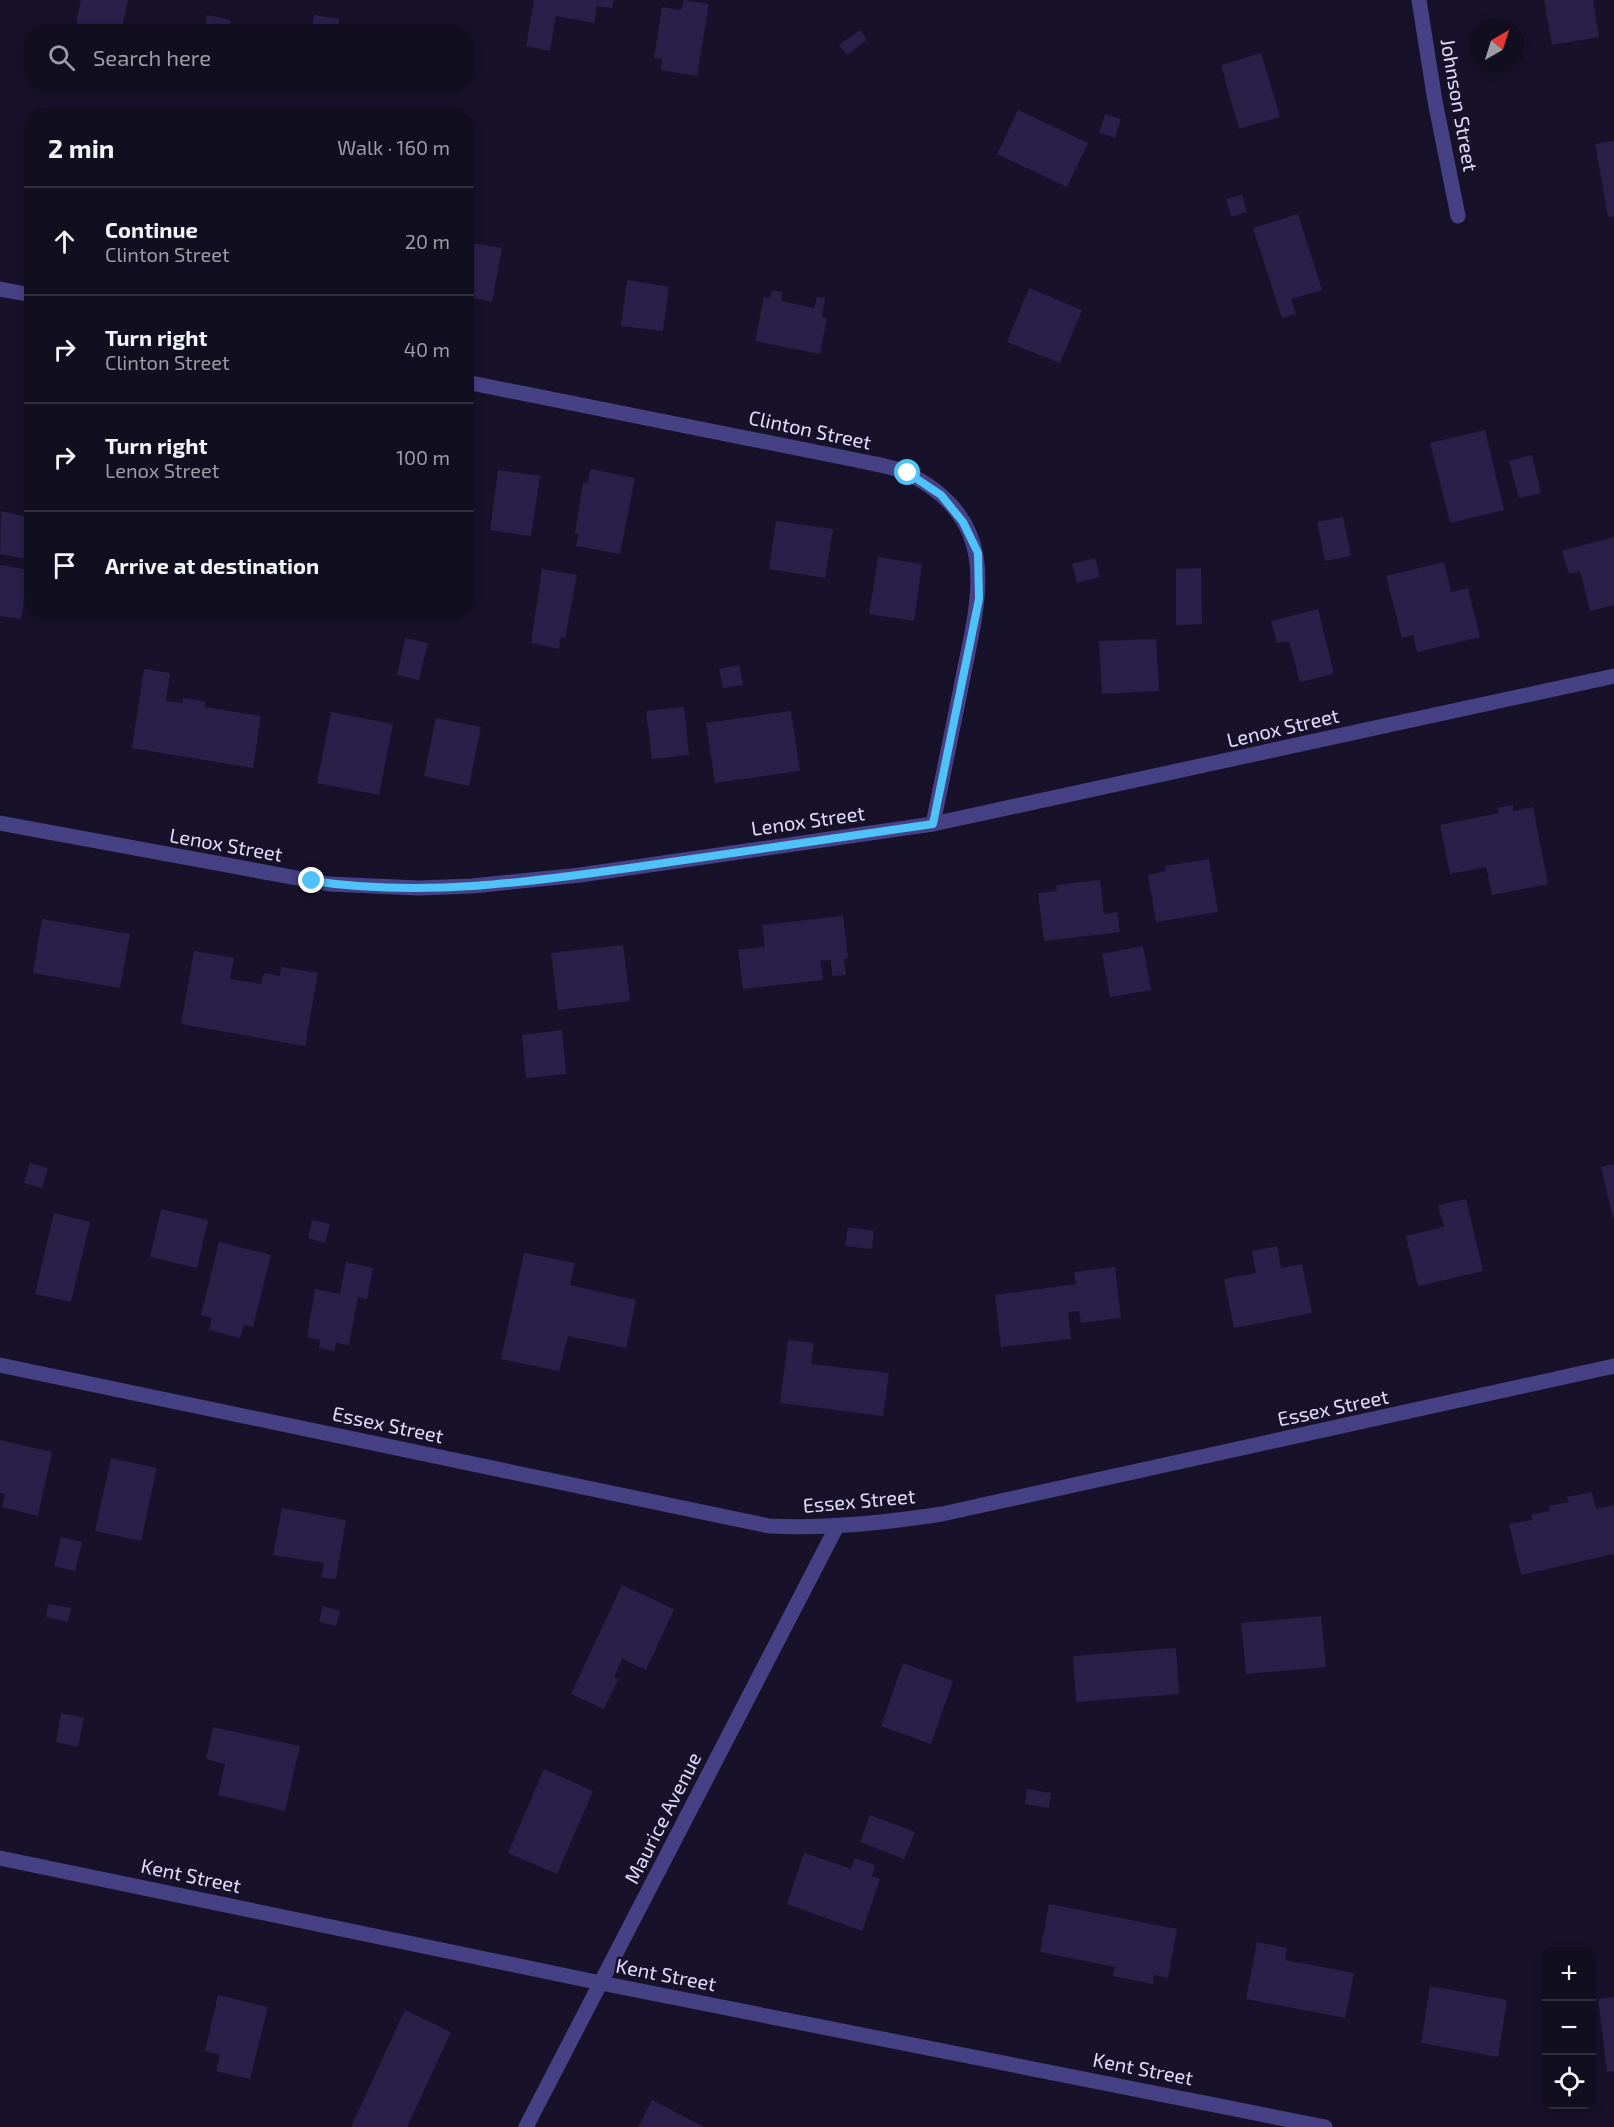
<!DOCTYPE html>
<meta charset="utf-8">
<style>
body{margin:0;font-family:"Exo 2",sans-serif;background:#1e1c2c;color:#f1f3f6}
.controls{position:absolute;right:18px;bottom:18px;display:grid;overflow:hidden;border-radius:12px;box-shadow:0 3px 9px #0003}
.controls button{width:54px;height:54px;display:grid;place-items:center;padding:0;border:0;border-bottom:2px solid #302e3d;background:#110e1f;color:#f1f3f6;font:30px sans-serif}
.compass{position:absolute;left:1470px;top:18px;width:54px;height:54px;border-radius:50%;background:#110e1f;box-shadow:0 3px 9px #0003;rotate:39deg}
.stop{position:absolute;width:18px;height:18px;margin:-14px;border:4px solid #4fc3f7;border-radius:50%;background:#fff}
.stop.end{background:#4fc3f7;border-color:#fff;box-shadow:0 2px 6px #0008}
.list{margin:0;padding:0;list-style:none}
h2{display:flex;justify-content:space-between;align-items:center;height:78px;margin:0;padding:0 24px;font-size:26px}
h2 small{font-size:20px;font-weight:400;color:#9c9ca4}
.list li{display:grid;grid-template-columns:39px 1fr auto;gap:18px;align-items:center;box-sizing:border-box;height:108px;padding:0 24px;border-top:2px solid #302e3d}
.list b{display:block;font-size:22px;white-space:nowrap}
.list p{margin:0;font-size:20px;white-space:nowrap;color:#9c9ca4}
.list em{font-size:20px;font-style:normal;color:#9c9ca4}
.icon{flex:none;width:33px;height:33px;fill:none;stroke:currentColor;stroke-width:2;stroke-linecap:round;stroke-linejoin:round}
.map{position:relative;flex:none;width:1614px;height:2127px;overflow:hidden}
.search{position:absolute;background:#110e1f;box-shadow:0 3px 9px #0003;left:24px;top:24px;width:450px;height:66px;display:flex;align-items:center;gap:15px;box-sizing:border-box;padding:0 21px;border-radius:24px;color:#9c9ca4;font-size:22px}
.panel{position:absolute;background:#110e1f;box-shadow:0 3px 9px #0003;left:24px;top:108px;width:450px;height:510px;border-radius:24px}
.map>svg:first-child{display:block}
.building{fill:#2a1f49}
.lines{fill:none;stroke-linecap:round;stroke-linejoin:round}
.minor{stroke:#464085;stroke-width:15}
.route{stroke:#4fc3f7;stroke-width:8}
.labels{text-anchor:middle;stroke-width:5;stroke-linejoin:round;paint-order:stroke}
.street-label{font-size:20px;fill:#e1dcfd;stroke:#171229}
</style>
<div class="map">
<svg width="1614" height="2127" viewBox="0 0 1614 2127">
<rect width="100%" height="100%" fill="#171229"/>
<g class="building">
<polygon points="81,0 128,0 121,32 76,23"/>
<polygon points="534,0 614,0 612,8 597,6 594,23 556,16 550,51 526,46"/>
<polygon points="684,0 709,4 697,76 661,70 662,59 654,58 662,7 681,10"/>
<polygon points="1544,0 1593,0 1599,37 1552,45"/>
<polygon points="207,15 231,20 229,32 204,32"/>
<polygon points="314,15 339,19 337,32 311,32"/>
<polygon points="860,30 867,40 847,55 839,45"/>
<polygon points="1261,53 1280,117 1239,129 1221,65"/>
<polygon points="1018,110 1088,143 1067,187 997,154"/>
<polygon points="1105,114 1121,119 1115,138 1099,133"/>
<polygon points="1614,141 1614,216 1608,217 1595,144"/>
<polygon points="1242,195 1247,212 1231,217 1226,199"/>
<polygon points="1298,214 1322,290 1291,299 1296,314 1282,318 1253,228"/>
<polygon points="466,242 502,248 492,302 473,298 471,313 466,312"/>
<polygon points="627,280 669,287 663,331 621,326"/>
<polygon points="1029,288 1082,310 1060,363 1007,342"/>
<polygon points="772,290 782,292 781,301 814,308 817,297 825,298 822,317 827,318 820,354 755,341 764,297 770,298"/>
<polygon points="1485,430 1504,510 1450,523 1430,443"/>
<polygon points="1532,455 1541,493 1519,498 1509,461"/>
<polygon points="591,469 635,478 620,554 576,546 579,534 575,533 583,483 587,484"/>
<polygon points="498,470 540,476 531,536 490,530"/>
<polygon points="1,511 32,518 32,560 0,554"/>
<polygon points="1343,517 1351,556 1325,561 1317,522"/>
<polygon points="776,521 833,529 825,578 769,569"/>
<polygon points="1614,537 1614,605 1590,611 1580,571 1569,574 1562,551"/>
<polygon points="878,557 922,564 914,621 869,614"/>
<polygon points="1095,558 1100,577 1077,583 1072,564"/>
<polygon points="1444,562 1451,592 1468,588 1480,637 1417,652 1413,635 1402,638 1386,576"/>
<polygon points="0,565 30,570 21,619 0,616"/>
<polygon points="1201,568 1202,624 1176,625 1176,569"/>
<polygon points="542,569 577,575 565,638 561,637 559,649 531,643"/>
<polygon points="1318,609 1334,674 1300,682 1289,641 1277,643 1271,621"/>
<polygon points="405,638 428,643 419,680 397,675"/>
<polygon points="1156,639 1159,691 1102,694 1099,641"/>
<polygon points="739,665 743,685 723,688 719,669"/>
<polygon points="144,669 170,673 166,701 183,703 183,698 206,702 204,707 261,716 253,768 132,748"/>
<polygon points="684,707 689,755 652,759 646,711"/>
<polygon points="791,711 800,771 715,783 706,723"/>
<polygon points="331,712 393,724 379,795 317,783"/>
<polygon points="436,718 481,727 469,786 424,776"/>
<polygon points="1513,805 1513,811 1533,807 1548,884 1492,895 1486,867 1450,874 1440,825 1499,813 1497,808"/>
<polygon points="1209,859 1218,912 1156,922 1148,875 1166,871 1165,866"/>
<polygon points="1100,880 1104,914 1117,912 1120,932 1044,941 1038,893 1057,891 1056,885"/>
<polygon points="843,916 848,958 844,959 846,975 832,976 831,960 820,961 823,980 743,989 738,950 765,947 762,925"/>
<polygon points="42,919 130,934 120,988 33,973"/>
<polygon points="623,945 630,1001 558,1010 551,953"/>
<polygon points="1143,946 1151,990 1110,997 1102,954"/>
<polygon points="194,951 234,958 230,979 261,984 264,973 280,976 281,967 318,973 305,1046 181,1024"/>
<polygon points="562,1030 566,1074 526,1078 522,1035"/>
<polygon points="30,1163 48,1168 42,1188 24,1183"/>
<polygon points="1614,1164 1614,1218 1613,1218 1601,1167"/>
<polygon points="1466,1199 1483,1271 1418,1286 1406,1236 1444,1227 1438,1205"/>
<polygon points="161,1209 208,1220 197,1268 150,1257"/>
<polygon points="54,1213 90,1222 71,1302 35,1294"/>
<polygon points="312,1220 330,1224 325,1243 308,1238"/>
<polygon points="848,1227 874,1231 872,1249 845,1246"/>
<polygon points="219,1242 271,1255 253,1327 244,1325 240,1338 209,1330 212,1318 201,1315"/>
<polygon points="1277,1246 1281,1268 1302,1264 1312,1313 1234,1328 1224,1279 1256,1273 1252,1251"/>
<polygon points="524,1253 575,1263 570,1285 636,1300 626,1348 568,1336 559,1371 501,1359"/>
<polygon points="346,1262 373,1268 367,1299 358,1297 349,1345 336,1343 334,1351 319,1348 320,1340 307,1337 315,1289 340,1294"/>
<polygon points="1115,1267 1121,1318 1081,1323 1079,1311 1068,1312 1071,1339 1001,1347 995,1295 1076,1284 1074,1272"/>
<polygon points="788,1340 814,1343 811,1364 889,1373 883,1416 780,1403"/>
<polygon points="0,1440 52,1452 38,1516 2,1507 5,1494 0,1493"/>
<polygon points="111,1458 157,1468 141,1541 95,1531"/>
<polygon points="1592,1492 1596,1509 1614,1505 1614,1554 1521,1575 1509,1524 1532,1520 1531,1515 1550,1511 1549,1506 1568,1502 1567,1497"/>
<polygon points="282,1508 346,1520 336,1579 321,1577 324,1563 273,1555"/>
<polygon points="61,1537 82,1542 75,1571 54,1566"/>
<polygon points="622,1585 674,1609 646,1670 622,1659 614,1677 618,1679 604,1709 571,1694"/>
<polygon points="48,1604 71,1608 68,1622 46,1617"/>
<polygon points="323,1606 340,1611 336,1626 319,1622"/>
<polygon points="1321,1616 1326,1667 1246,1674 1241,1623"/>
<polygon points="1176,1648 1179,1694 1076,1702 1073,1656"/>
<polygon points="903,1663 953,1681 931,1744 881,1726"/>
<polygon points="61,1713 84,1718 78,1747 56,1742"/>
<polygon points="213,1727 300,1746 285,1811 218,1795 225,1764 206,1759"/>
<polygon points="544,1769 593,1791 557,1874 508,1853"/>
<polygon points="1027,1789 1051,1793 1049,1808 1025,1804"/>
<polygon points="870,1815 915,1832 904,1859 860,1842"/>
<polygon points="804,1853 851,1869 855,1858 875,1865 872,1876 880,1879 862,1931 787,1904"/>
<polygon points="1049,1904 1177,1929 1168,1978 1154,1975 1153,1984 1113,1976 1115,1967 1040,1952"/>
<polygon points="1257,1942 1287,1948 1285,1960 1354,1973 1345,2018 1246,1999"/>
<polygon points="1430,1986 1507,2000 1498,2057 1421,2043"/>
<polygon points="218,1995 268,2007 250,2079 216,2071 220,2055 205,2051"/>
<polygon points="1614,1997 1614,2071 1607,2072 1598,1999"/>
<polygon points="405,2010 451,2032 407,2127 351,2127"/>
<polygon points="652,2100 704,2127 638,2127"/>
</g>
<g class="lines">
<g class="minor">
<polyline points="1419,0 1435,101 1458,216"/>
<polyline points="0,289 32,295"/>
<path d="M 466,382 L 856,460 C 873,464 894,466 909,474 C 999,520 981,591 964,672 C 954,723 943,774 933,824"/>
<polyline points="0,823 329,884 419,888 472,886 580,875 933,824 1614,676"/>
<path d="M 0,1365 L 769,1526 C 828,1529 884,1523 942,1514 L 1614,1366"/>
<polyline points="0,1858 601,1983 1325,2127"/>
<polyline points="526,2127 836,1528"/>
</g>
</g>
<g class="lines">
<path class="route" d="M 312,881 C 425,898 538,881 650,865 C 744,851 839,838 933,824 L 979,599 L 978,553 L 963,522 L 941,495 L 908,473"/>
</g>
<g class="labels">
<g class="street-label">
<text transform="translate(1459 105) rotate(80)" y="7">Johnson Street</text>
<text transform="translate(810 430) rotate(12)" y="7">Clinton Street</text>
<text transform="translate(1283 728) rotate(-13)" y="7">Lenox Street</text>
<text transform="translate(808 821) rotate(-8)" y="7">Lenox Street</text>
<text transform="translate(226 845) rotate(10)" y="7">Lenox Street</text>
<text transform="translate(1333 1408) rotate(-12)" y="7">Essex Street</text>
<text transform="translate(388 1425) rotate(12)" y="7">Essex Street</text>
<text transform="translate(859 1501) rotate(-5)" y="7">Essex Street</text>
<text transform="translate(663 1818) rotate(-63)" y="7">Maurice Avenue</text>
<text transform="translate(191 1876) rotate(12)" y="7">Kent Street</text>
<text transform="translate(666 1975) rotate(11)" y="7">Kent Street</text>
<text transform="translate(1143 2069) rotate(11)" y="7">Kent Street</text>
</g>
</g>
</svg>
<div class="controls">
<button>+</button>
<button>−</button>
<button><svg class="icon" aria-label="locate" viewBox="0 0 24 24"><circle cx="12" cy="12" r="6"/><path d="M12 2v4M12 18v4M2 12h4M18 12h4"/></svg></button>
</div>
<svg class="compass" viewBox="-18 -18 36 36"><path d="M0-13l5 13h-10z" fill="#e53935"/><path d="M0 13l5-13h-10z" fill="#9c9ca4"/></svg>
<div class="stop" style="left:908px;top:473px"></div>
<div class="stop end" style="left:312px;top:881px"></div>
<div class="search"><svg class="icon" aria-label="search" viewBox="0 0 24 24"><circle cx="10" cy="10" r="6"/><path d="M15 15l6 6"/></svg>Search here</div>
<section class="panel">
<h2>2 min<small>Walk · 160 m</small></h2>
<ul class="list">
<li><svg class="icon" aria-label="ahead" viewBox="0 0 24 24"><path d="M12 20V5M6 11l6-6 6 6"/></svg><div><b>Continue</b><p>Clinton Street</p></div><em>20 m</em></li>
<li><svg class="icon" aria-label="right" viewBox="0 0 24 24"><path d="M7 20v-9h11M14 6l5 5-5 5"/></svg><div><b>Turn right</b><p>Clinton Street</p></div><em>40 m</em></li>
<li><svg class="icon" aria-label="right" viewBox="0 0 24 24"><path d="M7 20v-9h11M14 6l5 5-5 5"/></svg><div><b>Turn right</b><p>Lenox Street</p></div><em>100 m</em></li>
<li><svg class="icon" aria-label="arrive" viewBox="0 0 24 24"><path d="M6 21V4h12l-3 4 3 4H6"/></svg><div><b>Arrive at destination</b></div></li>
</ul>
</section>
</div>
